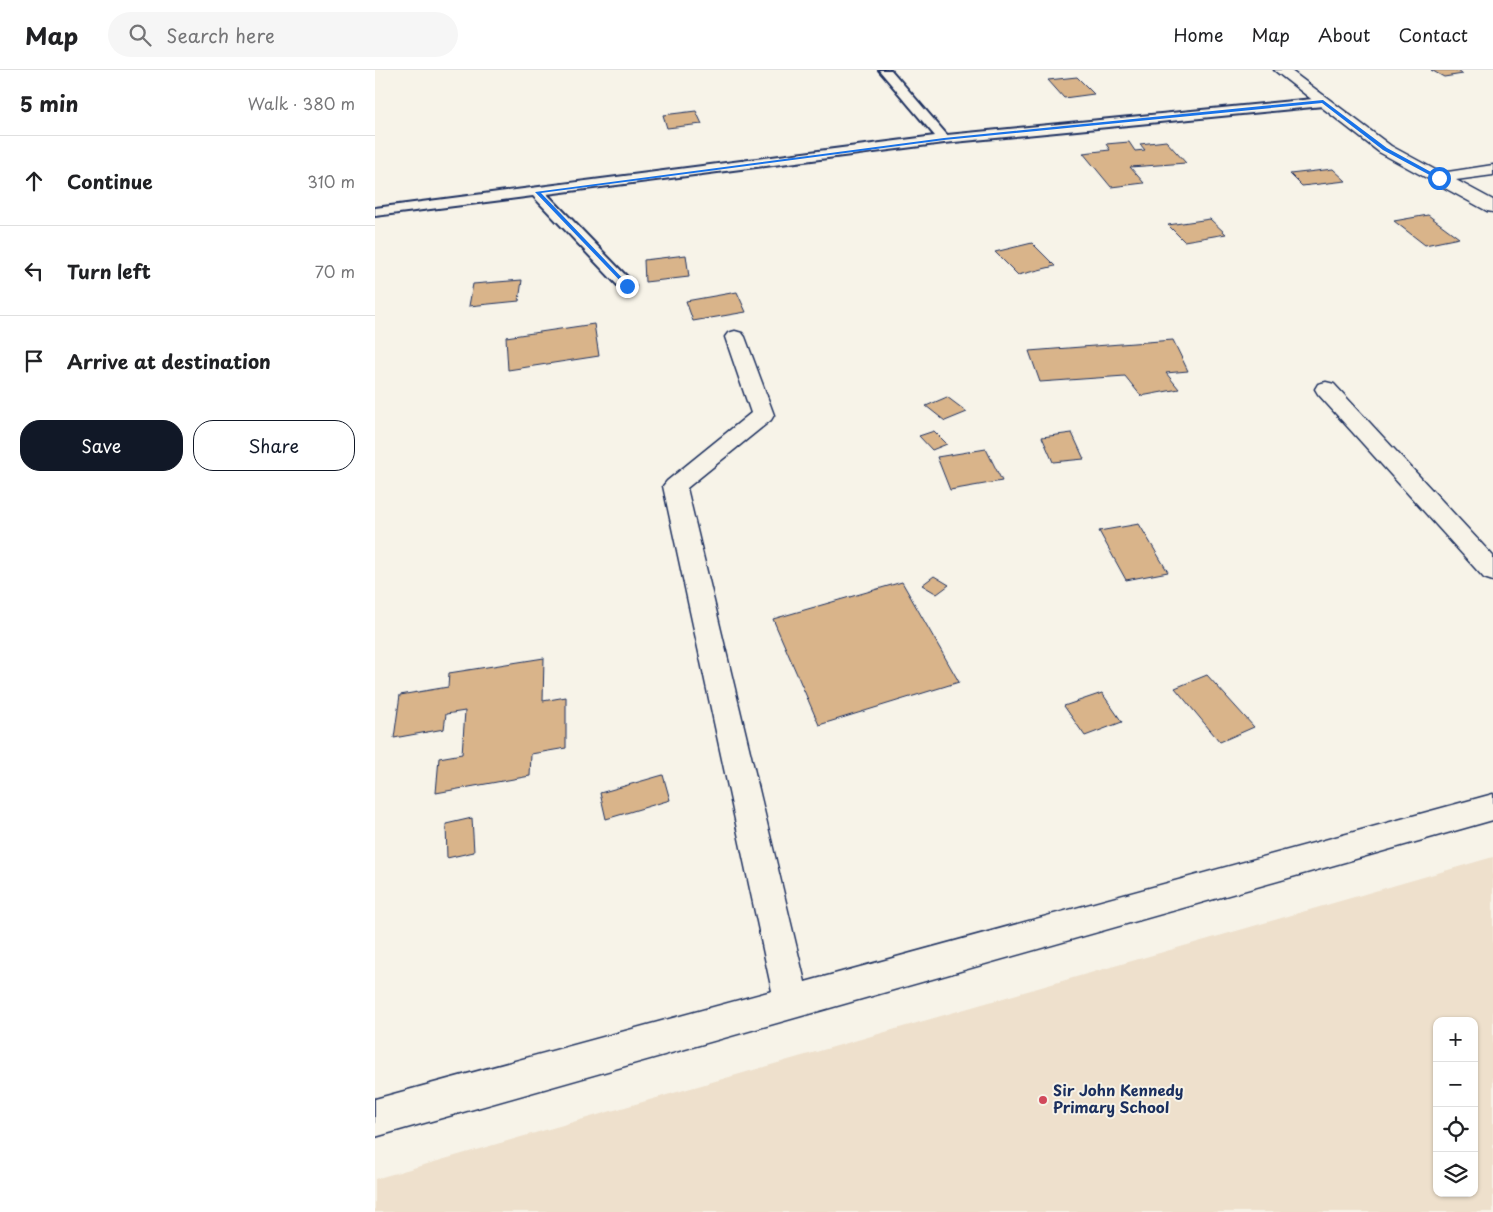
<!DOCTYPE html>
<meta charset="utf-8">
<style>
body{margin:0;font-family:"Playpen Sans",sans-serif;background:#f6f6f6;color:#202124}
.controls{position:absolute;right:15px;bottom:15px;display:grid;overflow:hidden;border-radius:10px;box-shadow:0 1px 4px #0004}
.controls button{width:45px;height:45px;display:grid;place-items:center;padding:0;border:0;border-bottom:1px solid #e0e0e0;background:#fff;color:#202124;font:25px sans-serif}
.stop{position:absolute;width:15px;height:15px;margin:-11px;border:4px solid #1a73e8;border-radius:50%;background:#fff}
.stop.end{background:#1a73e8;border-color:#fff;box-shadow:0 1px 5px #0008}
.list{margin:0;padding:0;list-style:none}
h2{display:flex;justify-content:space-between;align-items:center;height:65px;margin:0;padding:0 20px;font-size:21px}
h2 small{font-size:16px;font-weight:400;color:#757577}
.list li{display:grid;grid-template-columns:32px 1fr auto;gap:15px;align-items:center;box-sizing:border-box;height:90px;padding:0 20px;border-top:1px solid #e0e0e0}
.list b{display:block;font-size:19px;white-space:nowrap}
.list em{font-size:16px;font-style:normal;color:#757577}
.actions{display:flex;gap:10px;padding:15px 20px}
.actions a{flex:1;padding:11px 0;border:1px solid #111827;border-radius:20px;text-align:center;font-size:18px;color:#111827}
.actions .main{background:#111827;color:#fff}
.icon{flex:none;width:28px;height:28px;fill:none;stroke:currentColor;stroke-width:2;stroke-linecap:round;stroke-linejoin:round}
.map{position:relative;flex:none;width:1118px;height:1142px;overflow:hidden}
header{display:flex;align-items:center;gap:30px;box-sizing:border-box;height:70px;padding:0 25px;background:#fff;border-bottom:1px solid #e0e0e0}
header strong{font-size:24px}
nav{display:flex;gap:28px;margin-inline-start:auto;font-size:18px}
.search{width:350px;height:45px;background:#f6f6f6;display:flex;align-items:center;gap:12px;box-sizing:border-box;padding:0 18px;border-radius:28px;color:#757577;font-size:19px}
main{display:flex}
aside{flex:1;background:#fff}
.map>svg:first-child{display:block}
.built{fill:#eee0cc;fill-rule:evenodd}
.building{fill:#d9b48a;stroke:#1b2f5e}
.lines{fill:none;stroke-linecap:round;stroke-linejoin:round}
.lane-casing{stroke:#1b2f5e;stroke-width:4}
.street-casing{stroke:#1b2f5e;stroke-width:3}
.lane{fill:#f7f3e8;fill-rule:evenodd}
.street{fill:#f7f3e8;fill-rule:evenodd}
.route{fill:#1a73e8}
.poi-dot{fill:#d1495b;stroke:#f7f3e8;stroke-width:2}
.labels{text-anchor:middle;stroke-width:4;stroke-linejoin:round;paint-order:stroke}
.near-poi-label{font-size:15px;font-weight:bold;fill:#1b2f5e;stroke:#f7f3e8;text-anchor:start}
</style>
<header>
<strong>Map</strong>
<div class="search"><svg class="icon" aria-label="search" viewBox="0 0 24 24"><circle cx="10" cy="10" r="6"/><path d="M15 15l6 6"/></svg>Search here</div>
<nav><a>Home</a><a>Map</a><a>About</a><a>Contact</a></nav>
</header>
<main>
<aside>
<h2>5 min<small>Walk · 380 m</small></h2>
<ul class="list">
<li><svg class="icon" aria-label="ahead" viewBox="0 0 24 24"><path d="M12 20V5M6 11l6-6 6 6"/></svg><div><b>Continue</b></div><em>310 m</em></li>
<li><svg class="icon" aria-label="left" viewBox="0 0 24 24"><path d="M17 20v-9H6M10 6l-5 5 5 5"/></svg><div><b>Turn left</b></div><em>70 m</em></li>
<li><svg class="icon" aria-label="arrive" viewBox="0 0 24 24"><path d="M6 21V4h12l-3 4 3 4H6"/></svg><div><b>Arrive at destination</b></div></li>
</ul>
<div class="actions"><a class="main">Save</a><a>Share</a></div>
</aside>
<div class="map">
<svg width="1118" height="1142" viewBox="0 0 1118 1142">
<rect width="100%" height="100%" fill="#f7f3e8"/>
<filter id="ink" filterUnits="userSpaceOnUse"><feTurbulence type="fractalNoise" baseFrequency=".02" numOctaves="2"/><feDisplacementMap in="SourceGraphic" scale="10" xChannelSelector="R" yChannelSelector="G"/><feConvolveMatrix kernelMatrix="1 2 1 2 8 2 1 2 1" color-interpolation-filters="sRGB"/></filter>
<g filter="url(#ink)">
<path class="built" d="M 1118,787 L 1118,1142 L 0,1142 L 0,1109 ZM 1062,951 L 1099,951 L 1099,1123 L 1062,1123 Z"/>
<g class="building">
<polygon points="1056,0 1080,0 1088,4 1069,7"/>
<polygon points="702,7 719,24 689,28 673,10"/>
<polygon points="321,41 327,54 292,58 288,45"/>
<polygon points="791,71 811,93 755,97 769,113 736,117 708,83 735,80 731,74 754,72 760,81 770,80 765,74"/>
<polygon points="958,99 971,111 927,116 915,104"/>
<polygon points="1053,145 1084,168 1050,175 1019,151"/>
<polygon points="835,149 851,164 809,171 793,155"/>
<polygon points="657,173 680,196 643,205 620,182"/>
<polygon points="311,185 314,207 270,212 269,190"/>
<polygon points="147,210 144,231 94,236 98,214"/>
<polygon points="362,222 371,242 318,251 311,231"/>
<polygon points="219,254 224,286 133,300 131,267"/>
<polygon points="798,270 813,301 791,303 804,319 766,326 750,306 665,312 654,281"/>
<polygon points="572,327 592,342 570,351 551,336"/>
<polygon points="559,361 572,374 557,380 544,366"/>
<polygon points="697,363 709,389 678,392 667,367"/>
<polygon points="611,379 627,411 575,420 562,387"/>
<polygon points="764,454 793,502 751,510 724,461"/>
<polygon points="559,506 574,515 562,524 547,515"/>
<polygon points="527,512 584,612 444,655 398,549"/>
<polygon points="169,588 168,631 191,627 191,678 156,684 155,706 61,723 64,688 87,684 90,641 71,644 69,659 19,668 25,625 73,617 74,603"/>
<polygon points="832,605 879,657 845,672 800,618"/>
<polygon points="727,623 747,652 710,666 689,636"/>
<polygon points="288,705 295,730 231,749 225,723"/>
<polygon points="97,748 99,782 72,788 71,754"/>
</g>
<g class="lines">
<g class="lane-casing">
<polygon id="lane" points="504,0 516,0 572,65 948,28 954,32 948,36 569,73 172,124 258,213 260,216 258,219 246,219 158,126 0,146 0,138 560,66"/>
</g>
<g class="street-casing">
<g id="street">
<polygon points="899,0 915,0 1016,76 1066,103 1118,95 1118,105 1081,110 1118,130 1118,142 1112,141 1004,82"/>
<polygon points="360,261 367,263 370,267 399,345 396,350 312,418 430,912 1118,724 1118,750 0,1067 0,1029 397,921 288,416 292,411 376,343 350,267 353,263"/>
<polygon points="951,312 959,314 1118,486 1118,511 1109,508 943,324 940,319 943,314"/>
</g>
</g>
<use href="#lane" class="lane"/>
<use href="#street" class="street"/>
</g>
</g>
<polygon class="route" points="948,30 1012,78 1067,108 1062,109 1008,80 947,33 569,70 166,123 254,215 252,218 160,122 569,68"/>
<circle class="poi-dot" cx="668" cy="1030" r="5"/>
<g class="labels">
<g class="near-poi-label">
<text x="678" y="1026">Sir John Kennedy<tspan x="678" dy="17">Primary School</tspan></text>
</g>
</g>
</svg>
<div class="controls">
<button>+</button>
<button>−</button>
<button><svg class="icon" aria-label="locate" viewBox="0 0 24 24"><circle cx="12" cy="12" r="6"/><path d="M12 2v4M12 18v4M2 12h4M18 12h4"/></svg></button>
<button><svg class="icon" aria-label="layers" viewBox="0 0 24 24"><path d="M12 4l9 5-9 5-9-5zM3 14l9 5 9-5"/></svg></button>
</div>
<div class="stop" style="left:1064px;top:108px"></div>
<div class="stop end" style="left:252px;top:216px"></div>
</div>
</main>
